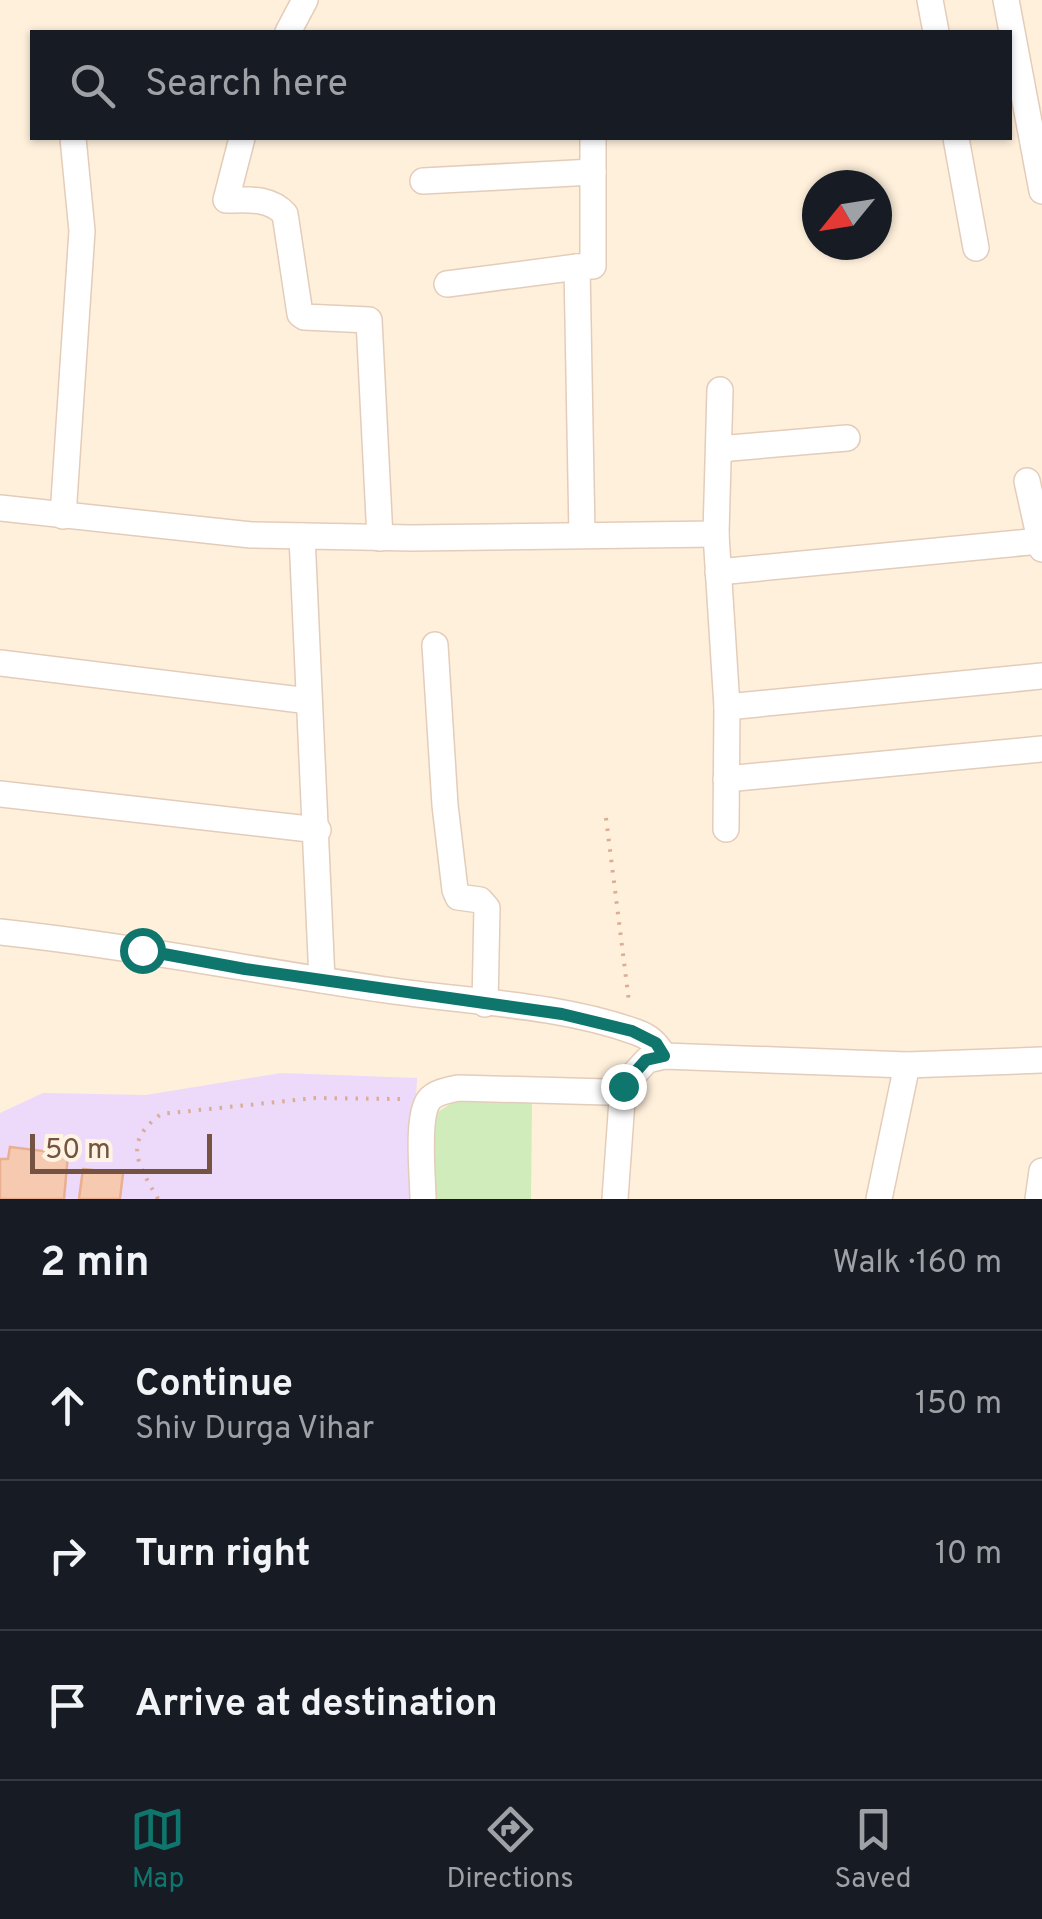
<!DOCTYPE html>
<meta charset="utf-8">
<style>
body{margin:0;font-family:Overpass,sans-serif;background:#20242c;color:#f1f3f6}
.compass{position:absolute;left:802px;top:170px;width:90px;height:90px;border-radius:50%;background:#171b24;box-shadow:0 2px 8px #0004;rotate:240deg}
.scale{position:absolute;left:30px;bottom:25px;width:182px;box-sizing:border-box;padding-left:10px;border:5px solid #755343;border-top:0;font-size:28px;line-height:35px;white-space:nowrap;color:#755343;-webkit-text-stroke:8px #fff3e4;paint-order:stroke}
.stop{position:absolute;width:30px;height:30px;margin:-22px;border:8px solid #0f766e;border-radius:50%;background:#fff}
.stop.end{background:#0f766e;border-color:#fff;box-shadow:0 2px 10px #0008}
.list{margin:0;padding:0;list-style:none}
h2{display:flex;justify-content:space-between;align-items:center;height:130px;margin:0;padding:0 40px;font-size:42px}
h2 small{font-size:32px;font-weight:400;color:#9ea1a6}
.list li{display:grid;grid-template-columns:65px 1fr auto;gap:30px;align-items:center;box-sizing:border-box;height:150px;padding:0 40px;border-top:2px solid #363941}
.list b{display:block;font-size:38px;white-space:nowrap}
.list p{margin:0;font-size:32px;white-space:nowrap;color:#9ea1a6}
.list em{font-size:32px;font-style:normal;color:#9ea1a6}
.icon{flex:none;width:55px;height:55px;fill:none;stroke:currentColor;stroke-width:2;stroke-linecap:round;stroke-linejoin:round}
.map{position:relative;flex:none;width:1042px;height:1199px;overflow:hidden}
.search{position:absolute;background:#171b24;box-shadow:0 2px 8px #0004;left:30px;right:30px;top:30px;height:110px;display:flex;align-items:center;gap:25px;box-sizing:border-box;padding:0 35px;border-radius:0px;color:#9ea1a6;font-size:38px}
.sheet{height:580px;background:#171b24}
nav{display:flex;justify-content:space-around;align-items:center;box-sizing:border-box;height:140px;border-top:2px solid #363941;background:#171b24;font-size:28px;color:#9ea1a6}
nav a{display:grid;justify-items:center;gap:5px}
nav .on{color:#0f766e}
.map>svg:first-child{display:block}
.education{fill:#edd9fa}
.green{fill:#d0ecba}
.building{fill:#f6cab1;stroke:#eaaf90;stroke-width:2.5}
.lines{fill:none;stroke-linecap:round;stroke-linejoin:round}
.minor-casing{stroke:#e4ccbb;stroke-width:28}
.path{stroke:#daad95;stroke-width:4;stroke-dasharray:2.5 8;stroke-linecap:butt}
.minor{stroke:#fff;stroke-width:25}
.route{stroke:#0f766e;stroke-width:12}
</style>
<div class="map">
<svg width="1042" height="1199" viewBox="0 0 1042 1199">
<rect width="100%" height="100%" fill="#fef0db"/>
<polygon class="education" points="281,1073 417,1078 411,1199 0,1199 0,1113 43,1093 146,1095"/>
<polygon class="green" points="460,1098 532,1100 531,1199 434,1199 433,1115"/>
<g class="building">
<polygon points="10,1147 68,1154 64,1199 0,1199 0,1159 8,1159"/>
<polygon points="83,1169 123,1173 120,1199 79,1199"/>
</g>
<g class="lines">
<g class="minor-casing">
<g id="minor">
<polyline points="930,0 936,32"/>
<polyline points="1006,0 1042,191"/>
<polyline points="288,32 305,0"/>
<path d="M 242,138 L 226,200 C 248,200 269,197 285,214 L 300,314 L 304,317 L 369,320 L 380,538"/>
<polyline points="956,138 976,248"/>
<polyline points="423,181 593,172"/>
<polyline points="447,284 577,267"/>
<polyline points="720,390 716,534 727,707 726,829"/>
<polyline points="719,449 847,438"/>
<polyline points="1027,481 1042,549"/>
<polyline points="0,508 251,535 412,538 716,534"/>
<polyline points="63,516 82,231 73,138"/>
<polyline points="582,535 577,267 593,266 593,138"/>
<polyline points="302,536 322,980"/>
<polyline points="718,572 1040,541"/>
<polyline points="435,645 445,805 455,890 458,897 480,900 487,908 485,1004"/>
<polyline points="0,663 309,701"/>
<polyline points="727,707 1042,676"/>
<polyline points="726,779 1042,749"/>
<polyline points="0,794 318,830"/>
<path d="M 0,932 C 130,946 257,971 386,990 C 468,1002 558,1004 636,1032 C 650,1037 656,1043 664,1056"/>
<path d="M 423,1199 C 423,1177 416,1117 429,1100 C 435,1092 449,1090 458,1088 L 607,1092 L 623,1086 L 647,1060 L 664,1056 L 907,1065 L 1042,1060"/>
<polyline points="615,1199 623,1086"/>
<polyline points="879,1199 907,1065"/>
<polyline points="1038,1199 1042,1171"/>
</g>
</g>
<g class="path">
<polyline points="606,818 629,1002"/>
<path d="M 158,1199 C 138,1164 122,1143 161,1114 L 315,1098 L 400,1099"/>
</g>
<use href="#minor" class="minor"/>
</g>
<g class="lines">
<polyline class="route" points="142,950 245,969 562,1014 632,1031 656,1043 664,1056 646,1060 623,1086"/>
</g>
</svg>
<svg class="compass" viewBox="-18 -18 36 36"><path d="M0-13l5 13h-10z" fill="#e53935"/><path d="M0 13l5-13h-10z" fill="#9ea1a6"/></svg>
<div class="scale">50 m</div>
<div class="stop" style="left:142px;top:950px"></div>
<div class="stop end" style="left:623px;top:1086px"></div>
<div class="search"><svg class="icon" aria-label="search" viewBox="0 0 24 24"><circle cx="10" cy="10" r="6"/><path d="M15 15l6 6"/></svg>Search here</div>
</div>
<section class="sheet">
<h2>2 min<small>Walk · 160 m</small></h2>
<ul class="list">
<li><svg class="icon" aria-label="ahead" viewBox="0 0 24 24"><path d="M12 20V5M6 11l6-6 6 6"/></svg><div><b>Continue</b><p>Shiv Durga Vihar</p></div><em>150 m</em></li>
<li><svg class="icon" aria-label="right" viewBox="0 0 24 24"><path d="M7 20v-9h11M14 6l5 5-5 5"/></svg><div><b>Turn right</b></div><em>10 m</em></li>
<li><svg class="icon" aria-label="arrive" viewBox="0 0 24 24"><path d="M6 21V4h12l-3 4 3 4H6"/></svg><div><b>Arrive at destination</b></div></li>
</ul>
</section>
<nav>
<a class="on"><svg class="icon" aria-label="map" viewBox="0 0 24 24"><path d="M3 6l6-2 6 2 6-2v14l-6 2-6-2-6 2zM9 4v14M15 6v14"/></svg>Map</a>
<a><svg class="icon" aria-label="directions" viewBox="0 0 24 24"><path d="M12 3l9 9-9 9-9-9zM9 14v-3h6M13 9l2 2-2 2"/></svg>Directions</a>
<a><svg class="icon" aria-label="saved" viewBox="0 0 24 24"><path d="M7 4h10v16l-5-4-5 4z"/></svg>Saved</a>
</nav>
